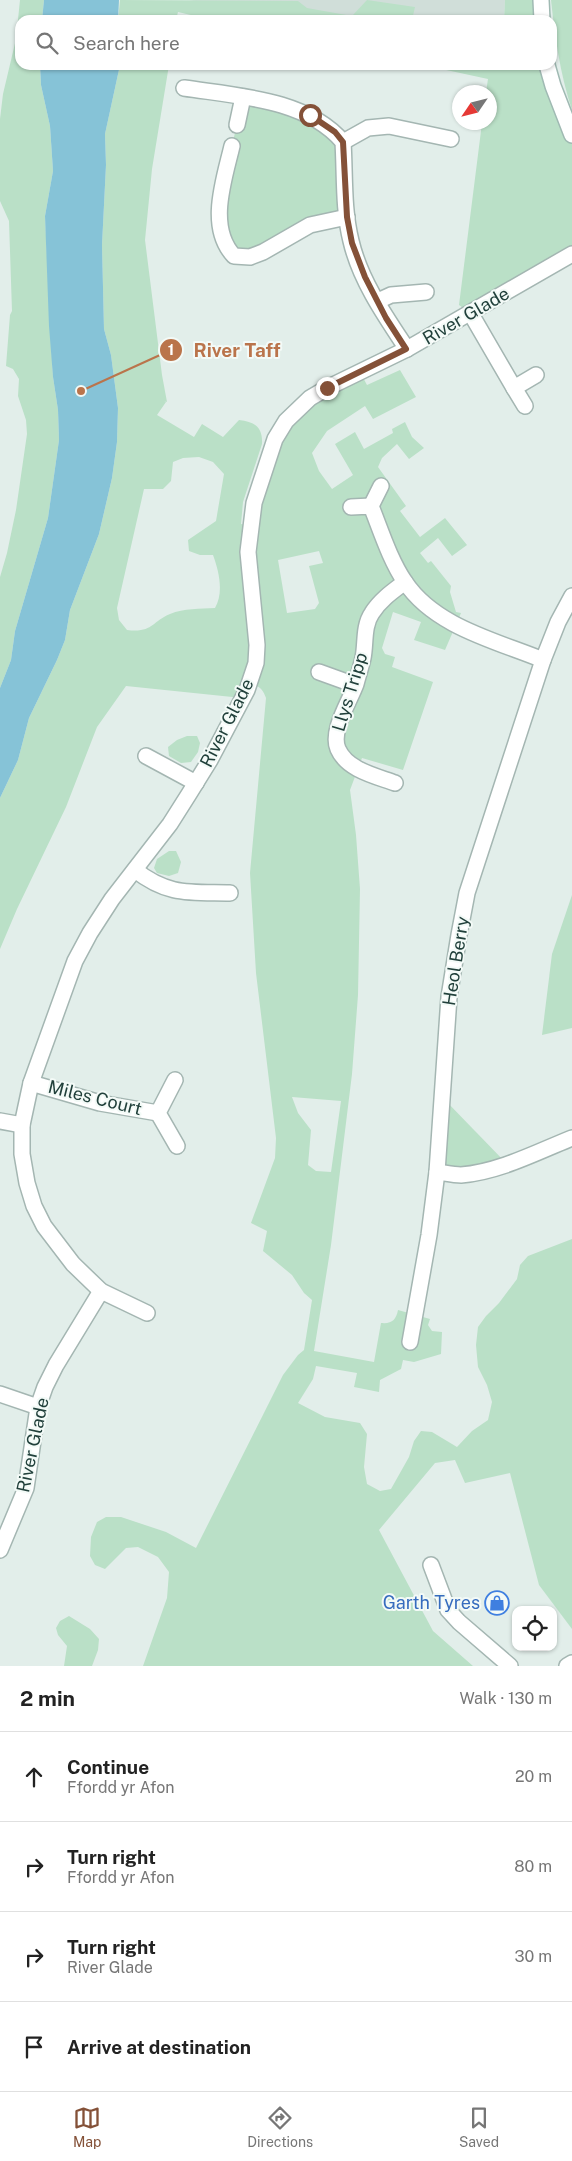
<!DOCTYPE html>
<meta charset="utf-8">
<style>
body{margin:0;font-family:"Public Sans",sans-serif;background:#f2f2f2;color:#222}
.controls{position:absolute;right:15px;bottom:15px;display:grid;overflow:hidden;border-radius:10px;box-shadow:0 1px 4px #0004}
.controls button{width:45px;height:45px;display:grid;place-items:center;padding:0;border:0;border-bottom:1px solid #e0e0e0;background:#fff;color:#222;font:25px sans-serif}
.compass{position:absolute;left:452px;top:85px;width:45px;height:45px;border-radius:50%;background:#fff;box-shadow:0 1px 4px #0004;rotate:235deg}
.stop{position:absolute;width:15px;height:15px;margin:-11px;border:4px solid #845138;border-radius:50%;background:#fff}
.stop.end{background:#845138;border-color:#fff;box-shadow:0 1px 5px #0008}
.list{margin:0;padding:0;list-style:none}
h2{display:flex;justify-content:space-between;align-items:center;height:65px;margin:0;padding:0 20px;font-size:21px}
h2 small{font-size:16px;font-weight:400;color:#767676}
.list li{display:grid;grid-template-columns:32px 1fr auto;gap:15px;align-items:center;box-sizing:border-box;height:90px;padding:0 20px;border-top:1px solid #e0e0e0}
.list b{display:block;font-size:19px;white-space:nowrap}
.list p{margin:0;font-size:16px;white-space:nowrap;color:#767676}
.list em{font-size:16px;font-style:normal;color:#767676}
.icon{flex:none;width:28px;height:28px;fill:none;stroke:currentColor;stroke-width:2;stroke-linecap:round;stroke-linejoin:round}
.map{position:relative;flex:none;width:572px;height:1666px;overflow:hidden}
.search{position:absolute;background:#fff;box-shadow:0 1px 4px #0004;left:15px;right:15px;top:15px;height:55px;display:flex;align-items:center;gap:12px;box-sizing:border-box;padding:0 18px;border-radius:15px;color:#767676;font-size:19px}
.sheet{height:425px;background:#fff}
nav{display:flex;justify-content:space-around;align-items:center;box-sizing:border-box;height:70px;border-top:1px solid #e0e0e0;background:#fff;font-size:14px;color:#767676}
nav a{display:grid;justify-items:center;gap:2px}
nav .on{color:#845138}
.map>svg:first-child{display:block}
.built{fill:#d0ded9}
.green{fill:#bae0c7;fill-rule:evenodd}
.water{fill:#86c3d7}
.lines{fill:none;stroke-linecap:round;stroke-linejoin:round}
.street-casing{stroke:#a4b6b2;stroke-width:18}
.secondary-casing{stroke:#a0bab3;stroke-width:18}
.street{stroke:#fff;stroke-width:15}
.secondary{stroke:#fff;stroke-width:15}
.route{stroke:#845138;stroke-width:6}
.labels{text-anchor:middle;stroke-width:4;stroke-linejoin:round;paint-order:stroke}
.street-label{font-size:18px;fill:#21403b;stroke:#f3faf7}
.shop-label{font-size:18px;fill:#366cbe;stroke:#f3faf7;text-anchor:end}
.leader{fill:none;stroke:#ba744b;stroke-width:2}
.callout-dot{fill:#ba744b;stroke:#f3faf7;stroke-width:2}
.mark-label{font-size:15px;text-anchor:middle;font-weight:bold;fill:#fff}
.callout-label{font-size:19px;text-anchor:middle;font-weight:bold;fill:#ba744b;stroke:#f3faf7;stroke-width:4;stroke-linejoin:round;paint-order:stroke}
</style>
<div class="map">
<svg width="572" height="1666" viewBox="0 0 572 1666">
<rect width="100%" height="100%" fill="#e2eeea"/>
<polygon class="built" points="189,0 505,0 504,20 302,20"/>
<g class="green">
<polygon points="20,0 44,0 42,20 20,20 20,65 40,65 41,85 50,126 53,171 45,216 53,377 58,410 59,440 48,518 15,631 11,660 0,688 0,577 7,553 16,510 27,434 26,420 18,396 19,379 13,369 6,366 10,315 12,311 9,221 0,201 0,119 3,94 16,39"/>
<polygon points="120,0 298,1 307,8 352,16 367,0 415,7 412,20 212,20 178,12 176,20 118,20"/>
<polygon points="505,0 541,0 542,20 504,20"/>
<path d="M 551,0 L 572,0 L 572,110 C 560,74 555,37 551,0 Z"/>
<path d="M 120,65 L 169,65 L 152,169 L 145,240 L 162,375 L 167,402 L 164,401 L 166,402 L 157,415 L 194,437 L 202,424 L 223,437 L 239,420 C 255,422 263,427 262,444 L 243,502 L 241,524 L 251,526 L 286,421 L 360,372 L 367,385 L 400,370 L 416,397 L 373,419 L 365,406 L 327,431 L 312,453 L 319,471 L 332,489 L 353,475 L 335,444 L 355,432 L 364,449 L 393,433 L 392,429 L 405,422 L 412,437 L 424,448 L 409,459 L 397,444 L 382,458 L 378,467 L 406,506 L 400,511 L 420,537 L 445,518 L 467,545 L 452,556 L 438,538 L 420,553 L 428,563 L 431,561 L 451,586 L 450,592 L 456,612 L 461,613 L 445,650 L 414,640 L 421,622 L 393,612 L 382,648 L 385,654 L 395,657 L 392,667 L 433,682 L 403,770 L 362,758 L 350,790 L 356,835 L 360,889 L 358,995 L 352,1074 L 331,1245 L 314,1351 L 374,1362 L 381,1323 C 392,1324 396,1320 398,1310 L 430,1319 L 428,1325 L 432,1331 L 442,1332 L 441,1354 L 414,1362 L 403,1360 L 401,1369 L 380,1380 L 379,1392 L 354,1387 L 357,1373 L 316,1366 L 313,1379 L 298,1403 L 325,1417 L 360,1423 L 367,1434 L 364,1467 L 367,1484 L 380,1491 L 391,1489 L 409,1457 L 414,1441 L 421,1431 L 432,1432 L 457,1447 L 472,1431 L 488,1420 L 492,1402 L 487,1385 L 478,1367 L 476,1345 L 478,1327 L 486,1316 L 499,1303 L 517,1279 L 520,1265 L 528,1256 L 572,1239 L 572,1629 L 539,1585 L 510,1473 L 465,1483 L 455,1460 L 435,1463 L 379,1530 L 433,1631 L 473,1666 L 143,1666 L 167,1598 L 169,1572 L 158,1557 L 138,1547 L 126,1548 L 105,1569 L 95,1565 L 90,1556 L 91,1537 L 97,1522 L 106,1517 L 121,1517 L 166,1532 L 196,1548 L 283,1375 L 298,1355 L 304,1350 L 312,1300 L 304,1293 L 292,1275 L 263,1251 L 267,1231 L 251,1223 L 275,1158 L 276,1138 L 256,973 L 250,873 L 266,698 C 263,689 259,686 249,682 L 242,698 L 126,686 L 97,727 L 66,807 L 17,909 L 0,949 L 0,798 L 18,760 L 29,718 L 57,660 L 65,640 L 70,610 L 99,534 L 112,478 L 117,442 L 118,408 L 111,355 L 104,329 L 102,245 L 106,165 L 105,134 ZM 199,457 L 213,462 L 224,474 L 216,521 L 188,540 L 189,551 L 200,555 L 213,555 C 219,571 224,593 215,608 C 200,609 184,608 170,614 C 151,622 153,633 127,630 L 119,620 L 117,608 L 144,489 L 163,489 L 171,481 L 173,462 L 183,458 ZM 319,551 L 323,563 L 309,566 L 319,603 L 315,609 L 287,613 L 278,560 ZM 292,1097 L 341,1101 L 331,1172 L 316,1171 L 308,1165 L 311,1130 L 298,1113 Z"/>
<polygon points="423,65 547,65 572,135 572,254 471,314 459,305 482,123 490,122 490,92 486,92 488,79"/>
<polygon points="243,97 335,132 347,217 263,252 234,256 220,222 232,146"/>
<polygon points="187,736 197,736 200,743 198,752 191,762 181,763 169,756 168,747 177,740"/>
<polygon points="169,851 176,851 181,862 178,873 169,876 157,873 154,868 157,859"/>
<polygon points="572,895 572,1028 542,1035 552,954"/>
<polygon points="443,1098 507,1164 437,1172"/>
<polygon points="69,1616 90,1629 99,1639 98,1650 92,1666 64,1666 67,1646 58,1635 56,1628 60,1621"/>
</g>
<g class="water">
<polygon points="44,0 119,0 118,20 42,20"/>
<polygon points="40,65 120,65 105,134 106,165 102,245 104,329 111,355 118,408 117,442 112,478 99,534 70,610 65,640 57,660 29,718 18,760 0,798 0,688 11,660 15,631 48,518 59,440 58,410 53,377 49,326 45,216 53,171 50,126 41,85"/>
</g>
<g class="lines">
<g class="street-casing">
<g id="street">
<path d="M 184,88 C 237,96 307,99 343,142 C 345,175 343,209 351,241 C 360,280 385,316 407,349"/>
<polyline points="237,125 243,97"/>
<polyline points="343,142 368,128 389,126 451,139"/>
<path d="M 232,146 C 224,180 207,227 234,256 L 250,257 L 263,252 L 310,225 L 347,217"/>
<polyline points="378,301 391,295 426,292"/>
<polyline points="471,314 514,388 536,375"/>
<polyline points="514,388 525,406"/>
<polyline points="371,506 381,486"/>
<path d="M 351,507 L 371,506 C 381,531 390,560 405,582 C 435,627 497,641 543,660"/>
<polyline points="319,672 355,685"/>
<polyline points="146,756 196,783"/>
<path d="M 395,783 C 376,776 347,770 338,749 C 330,731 350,701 356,684 C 358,676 361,667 363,658 C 366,644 363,626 372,613 C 380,600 393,591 405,582"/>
<path d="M 135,870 C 168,896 190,892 230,893"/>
<polyline points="175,1080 158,1113 177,1146"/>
<polyline points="31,1083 100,1103 158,1113"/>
<polyline points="0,1121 22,1125"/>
<path d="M 437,1172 C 445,1173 453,1175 461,1175 C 499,1172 537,1152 572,1138"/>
<polyline points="147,1313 101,1291 73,1264 44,1226 34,1206 27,1183 22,1154 22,1125 31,1083 75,961 90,933 112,899 170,824 189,794 210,760 247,690 256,663 257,645 248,552 254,503 275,439 286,421 310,398 327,388 407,349 572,254"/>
<polyline points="410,1342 429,1235 437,1172 449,997 459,935 467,893 543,660 558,622 572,596"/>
<polyline points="0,1394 38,1407"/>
<polyline points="0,1550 26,1488 38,1407 45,1387 56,1365 101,1291"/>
<polyline points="431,1565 448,1610 459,1622 510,1666"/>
<polyline points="567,1666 572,1663"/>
</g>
</g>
<g class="secondary-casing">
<g id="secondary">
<polyline points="541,0 542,20"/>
<polyline points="547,65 553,86 572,135"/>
</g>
</g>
<use href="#street" class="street"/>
<use href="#secondary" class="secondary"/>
</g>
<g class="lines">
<polyline class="route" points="310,115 335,132 343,142 347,217 352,243 365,277 386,318 406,349 327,388"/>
</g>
<defs>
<g id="shop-ring" transform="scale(1.25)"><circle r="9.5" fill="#f3faf7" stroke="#3f7fe0" stroke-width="1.5"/><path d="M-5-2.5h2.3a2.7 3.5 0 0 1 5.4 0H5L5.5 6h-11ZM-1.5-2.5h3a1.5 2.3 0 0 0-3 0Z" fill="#3f7fe0"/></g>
</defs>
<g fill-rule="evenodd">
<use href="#shop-ring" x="497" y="1603"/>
</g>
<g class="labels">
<g class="street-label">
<text transform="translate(466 316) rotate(-30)" y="6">River Glade</text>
<text transform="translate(350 692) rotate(-73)" y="6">Llys Tripp</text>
<text transform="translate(227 723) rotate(-63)" y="6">River Glade</text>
<text transform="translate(456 961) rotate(-81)" y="6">Heol Berry</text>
<text transform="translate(95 1098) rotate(14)" y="6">Miles Court</text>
<text transform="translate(33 1445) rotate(-78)" y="6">River Glade</text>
</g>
<g class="shop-label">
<text x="480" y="1609">Garth Tyres</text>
</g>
</g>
<path class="leader" d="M81 391L171 350"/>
<g class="callout-dot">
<circle cx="81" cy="391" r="5"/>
<circle cx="171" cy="350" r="12"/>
</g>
<g class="mark-label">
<text x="171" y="355">1</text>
</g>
<g class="callout-label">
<text x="237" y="357">River Taff</text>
</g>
</svg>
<div class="controls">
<button><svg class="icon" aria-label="locate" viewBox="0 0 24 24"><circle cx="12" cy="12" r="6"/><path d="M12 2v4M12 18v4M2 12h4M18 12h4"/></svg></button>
</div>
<svg class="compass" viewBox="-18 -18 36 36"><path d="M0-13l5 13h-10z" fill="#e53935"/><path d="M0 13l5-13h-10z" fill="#767676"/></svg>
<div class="stop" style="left:310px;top:115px"></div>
<div class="stop end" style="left:327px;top:388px"></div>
<div class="search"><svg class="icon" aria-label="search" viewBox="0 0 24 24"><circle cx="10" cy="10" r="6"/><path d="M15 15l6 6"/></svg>Search here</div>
</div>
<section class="sheet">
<h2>2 min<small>Walk · 130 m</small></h2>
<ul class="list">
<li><svg class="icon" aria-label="ahead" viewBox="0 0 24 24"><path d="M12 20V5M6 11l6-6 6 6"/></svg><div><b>Continue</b><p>Ffordd yr Afon</p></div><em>20 m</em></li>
<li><svg class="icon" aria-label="right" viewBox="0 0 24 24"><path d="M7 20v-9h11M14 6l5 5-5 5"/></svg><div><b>Turn right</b><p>Ffordd yr Afon</p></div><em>80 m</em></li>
<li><svg class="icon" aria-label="right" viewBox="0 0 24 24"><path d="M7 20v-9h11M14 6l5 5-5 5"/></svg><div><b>Turn right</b><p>River Glade</p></div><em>30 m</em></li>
<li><svg class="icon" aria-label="arrive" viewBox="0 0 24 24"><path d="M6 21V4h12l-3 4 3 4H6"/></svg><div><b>Arrive at destination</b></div></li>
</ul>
</section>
<nav>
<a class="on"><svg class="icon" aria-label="map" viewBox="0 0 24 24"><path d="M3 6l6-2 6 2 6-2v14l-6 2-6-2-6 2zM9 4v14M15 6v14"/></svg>Map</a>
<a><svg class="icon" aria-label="directions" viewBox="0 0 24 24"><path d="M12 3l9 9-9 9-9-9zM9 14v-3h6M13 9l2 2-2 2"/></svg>Directions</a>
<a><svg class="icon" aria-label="saved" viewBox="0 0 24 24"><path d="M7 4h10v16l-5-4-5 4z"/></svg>Saved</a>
</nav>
